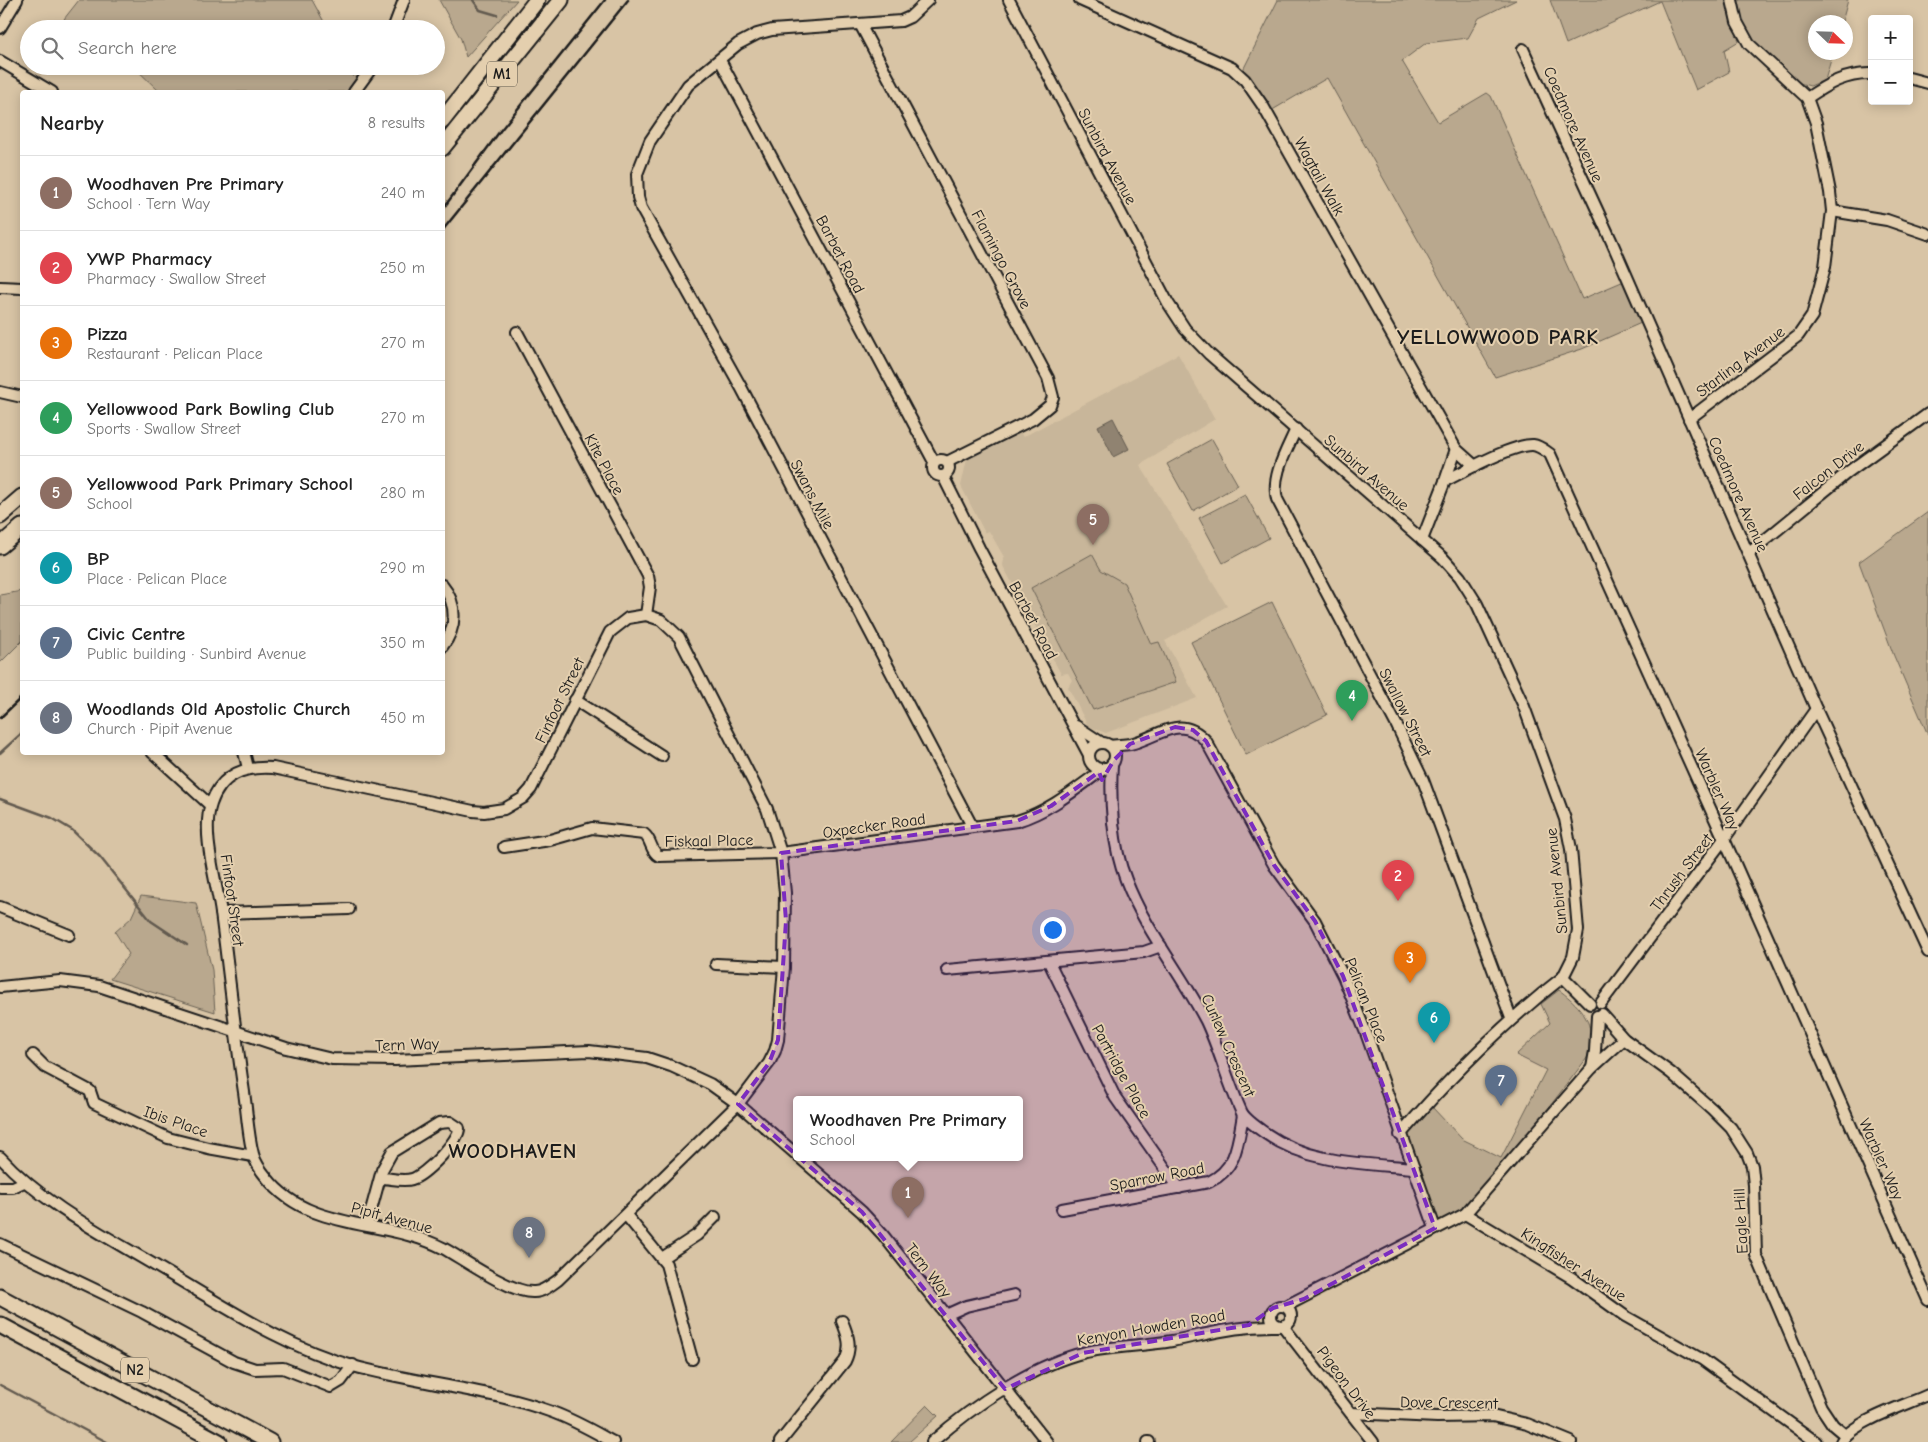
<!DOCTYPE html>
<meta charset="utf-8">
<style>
body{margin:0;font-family:"Comic Neue",sans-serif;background:#f6f6f6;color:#222}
.controls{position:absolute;right:15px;top:15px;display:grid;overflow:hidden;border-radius:5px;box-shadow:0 2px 12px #0003}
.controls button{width:45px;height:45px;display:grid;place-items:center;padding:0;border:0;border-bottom:1px solid #e0e0e0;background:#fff;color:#222;font:25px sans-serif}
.compass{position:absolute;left:1808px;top:15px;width:45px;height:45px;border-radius:50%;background:#fff;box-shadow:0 2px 12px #0003;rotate:113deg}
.you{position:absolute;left:1052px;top:929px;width:18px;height:18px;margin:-12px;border:4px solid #fff;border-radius:50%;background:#1a73e8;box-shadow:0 0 0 8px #1a73e833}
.badge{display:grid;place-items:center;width:32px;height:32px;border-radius:50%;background:#111827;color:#fff;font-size:16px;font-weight:700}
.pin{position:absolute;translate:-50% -41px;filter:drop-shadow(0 1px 2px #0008)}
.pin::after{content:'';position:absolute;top:26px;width:18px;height:15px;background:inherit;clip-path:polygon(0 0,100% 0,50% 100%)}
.popup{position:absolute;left:793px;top:1096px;width:230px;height:65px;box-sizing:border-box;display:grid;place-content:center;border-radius:5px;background:#fff;filter:drop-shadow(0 1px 4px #0005);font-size:16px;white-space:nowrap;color:#767676}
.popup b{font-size:19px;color:#222}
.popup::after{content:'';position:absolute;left:50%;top:100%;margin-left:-10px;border:10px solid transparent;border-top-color:#fff}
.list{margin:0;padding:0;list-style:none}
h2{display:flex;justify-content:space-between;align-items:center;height:65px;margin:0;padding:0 20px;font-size:21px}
h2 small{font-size:16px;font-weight:400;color:#767676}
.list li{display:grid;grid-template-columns:32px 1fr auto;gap:15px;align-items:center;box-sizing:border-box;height:75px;padding:0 20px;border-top:1px solid #e0e0e0}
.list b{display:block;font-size:19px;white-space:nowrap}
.list p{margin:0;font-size:16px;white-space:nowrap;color:#767676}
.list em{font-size:16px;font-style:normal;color:#767676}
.icon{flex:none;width:28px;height:28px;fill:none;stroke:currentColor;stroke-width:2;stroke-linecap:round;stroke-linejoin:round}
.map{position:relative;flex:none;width:1928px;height:1442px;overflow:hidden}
.search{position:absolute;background:#fff;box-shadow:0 2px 12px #0003;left:20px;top:20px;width:425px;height:55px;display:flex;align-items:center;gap:12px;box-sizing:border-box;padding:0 18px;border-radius:28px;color:#767676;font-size:19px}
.panel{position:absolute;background:#fff;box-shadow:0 2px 12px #0003;left:20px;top:90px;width:425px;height:665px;border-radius:5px}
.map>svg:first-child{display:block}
.built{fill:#c8b69a}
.green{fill:#b9a88e;stroke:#6a6255}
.water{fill:#908371;stroke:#625a4f}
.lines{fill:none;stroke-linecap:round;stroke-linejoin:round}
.stream{stroke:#625a4f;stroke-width:2.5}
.minor-casing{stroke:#1c1c1c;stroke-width:14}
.highway-casing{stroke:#1c1c1c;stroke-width:19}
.minor{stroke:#e4cfae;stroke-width:10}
.highway{stroke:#e4cfae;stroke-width:15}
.rail{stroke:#1c1c1c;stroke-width:2.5}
.marked{fill:#7b2cbf;fill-opacity:0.2;stroke:#7b2cbf;stroke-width:4;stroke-dasharray:10 6;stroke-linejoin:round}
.labels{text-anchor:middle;stroke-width:4;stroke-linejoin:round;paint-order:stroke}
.shield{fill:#e4cfae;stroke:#585248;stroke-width:1}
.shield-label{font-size:15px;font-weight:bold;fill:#1c1c1c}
.street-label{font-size:16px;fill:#1c1c1c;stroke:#e4cfae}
.district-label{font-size:21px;font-weight:bold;letter-spacing:1px;fill:#1c1c1c;stroke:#e4cfae}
</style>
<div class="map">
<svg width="1928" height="1442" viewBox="0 0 1928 1442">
<rect width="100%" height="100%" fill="#d8c4a5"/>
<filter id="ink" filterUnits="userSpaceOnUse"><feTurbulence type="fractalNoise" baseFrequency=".02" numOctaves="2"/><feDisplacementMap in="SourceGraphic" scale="10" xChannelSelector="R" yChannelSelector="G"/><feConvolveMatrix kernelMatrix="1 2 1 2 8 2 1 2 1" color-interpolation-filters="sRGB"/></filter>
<g filter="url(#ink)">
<polygon class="built" points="1178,354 1215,419 1140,465 1227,606 1165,641 1197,698 1106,733 1088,726 1068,687 1072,680 1068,673 1061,674 1003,566 1004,557 989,531 985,533 961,486 967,459 1020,432 1023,437"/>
<g class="green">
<polygon points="79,0 312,0 328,29 79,29 64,19"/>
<polygon points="439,0 517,0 466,57 461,39"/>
<polygon points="1278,0 1516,0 1479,18 1468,38 1426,43 1402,61 1438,122 1487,93 1491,96 1582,299 1624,281 1641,323 1582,349 1495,377 1327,78 1269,112 1242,72"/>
<polygon points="1550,0 1727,0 1739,41 1724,50 1729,72 1696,90 1660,1 1566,44"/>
<polygon points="1735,0 1848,0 1842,22 1816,22 1816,52 1833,53 1825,80 1810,86 1796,82 1746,34"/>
<polygon points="133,66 347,66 353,77 361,66 372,66 353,92 160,92"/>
<polygon points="1212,439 1238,485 1193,511 1167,464"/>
<polygon points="1245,494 1269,538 1223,563 1199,518"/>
<polygon points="1928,512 1928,735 1894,656 1859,562"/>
<polygon points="1092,554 1101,570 1124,583 1151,644 1159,642 1176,682 1093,710 1031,588"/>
<polygon points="22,591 22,641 0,663 0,595"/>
<polygon points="1272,602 1327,715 1246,755 1191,642"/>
<polygon points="141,896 196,903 212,970 215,1012 110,979 129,954 115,932 131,918"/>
<path d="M 1559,990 C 1574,1001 1589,1015 1591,1035 C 1592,1042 1589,1051 1587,1058 L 1469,1211 L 1439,1224 L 1405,1132 L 1432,1107 L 1462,1139 L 1501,1158 L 1546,1070 L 1516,1055 L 1550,1023 L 1541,1004 Z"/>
<polygon points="927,1405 938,1416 909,1442 891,1442"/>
</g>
<polygon class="water" points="1113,418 1129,449 1113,457 1098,426"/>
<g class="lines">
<g class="stream">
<polyline points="473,0 480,10 497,15"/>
<polyline points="0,753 22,733"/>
<polyline points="0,799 52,818 72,830 100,857 151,921 187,945"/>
<polyline points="0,1385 107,1442"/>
</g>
<g class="minor-casing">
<g id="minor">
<polyline points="928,0 910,17 901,21 772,30 757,34 738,44 688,85 650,141 637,174 638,197 641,208 741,387 972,826"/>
<polyline points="1009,0 1168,303 1185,329 1209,354 1443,558 1460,577 1477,604 1523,704 1565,819 1571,849 1578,930 1573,957 1563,977 1590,1004"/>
<polyline points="1080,0 1232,68 1245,80 1263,106 1456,449 1475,466"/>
<polyline points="861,26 1048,378 1053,397 1050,405 1033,419 947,462"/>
<polyline points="0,28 17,0"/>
<polyline points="393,29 404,0"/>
<polyline points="1523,49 1611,240 1816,709 1928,952"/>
<polyline points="720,60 934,462"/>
<polyline points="0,61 52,92"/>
<polyline points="1909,78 1928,83"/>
<polyline points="354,92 373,66"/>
<path d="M 1807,98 C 1828,84 1846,73 1872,74"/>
<polyline points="1832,211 1887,220 1928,234"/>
<polyline points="0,287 22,288"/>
<polyline points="517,332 648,576 650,587 646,615"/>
<polyline points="0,392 22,397"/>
<polyline points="1689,419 1798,336 1812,316 1825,267 1832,211 1830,192 1816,123 1807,98 1749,44 1737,22 1732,0"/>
<path d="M 1296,429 C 1287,450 1271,476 1277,499 L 1397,726 L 1423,780 L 1511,1018"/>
<circle cx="941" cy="468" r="8"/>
<polyline points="943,476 979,548 1089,755"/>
<polyline points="1445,481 1456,449"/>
<path d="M 1422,540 L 1445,481 C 1464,471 1513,444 1533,445 C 1540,446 1544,450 1550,454 L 1724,839 L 1928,1300"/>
<polyline points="1749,553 1848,472 1928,414"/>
<path d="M 442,585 C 458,604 457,628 442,647"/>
<path d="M 646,615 L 661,620 L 679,637 L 767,809 L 781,853 L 785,893 L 784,967 L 778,1040 L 775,1051 L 769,1063 L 738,1104 L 558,1280 C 551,1285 543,1292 534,1292 C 512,1294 463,1259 443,1248 C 387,1219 309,1232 267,1178 C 262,1172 255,1162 253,1154 C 248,1135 247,1112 244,1092 C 235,1033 229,973 221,913 C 217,883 201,833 211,804 C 221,774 244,766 273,768 L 473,811 L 484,812 L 504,809 L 523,798 L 531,789 L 610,632 L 628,618 Z"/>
<polyline points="575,700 662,756"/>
<polyline points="1076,726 1102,743"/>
<circle cx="1102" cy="756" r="13"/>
<path d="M 1110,746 C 1116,745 1123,745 1130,744 C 1158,738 1180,712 1206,741 L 1274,865 L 1315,921 L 1343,976 L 1366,1033 L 1435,1228"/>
<polyline points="152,752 210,805"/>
<polyline points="244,752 248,768"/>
<path d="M 1112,764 C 1110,799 1112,846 1126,880 C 1145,930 1181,973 1206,1021 C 1220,1051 1228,1083 1242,1113 C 1246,1120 1258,1128 1265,1133 C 1309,1164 1362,1163 1414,1168"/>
<path d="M 504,847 L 550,840 L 592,828 L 644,834 C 652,840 650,851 659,856 L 781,853 L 1017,821 C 1050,811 1077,788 1105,768"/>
<polyline points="0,907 69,935"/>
<polyline points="221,913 349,909"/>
<polyline points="1049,962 1115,1097 1179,1188"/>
<polyline points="716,964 784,967"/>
<polyline points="947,970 1144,952 1161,946"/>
<polyline points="0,987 60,981 99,986 286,1048 332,1059 395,1060 589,1051 647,1058 671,1066 710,1084 738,1104 797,1155"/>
<polyline points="1601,1003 1724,839 1816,709"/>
<polyline points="1602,1014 1624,1039 1671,1073 1712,1109 1731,1128 1747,1153 1752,1166 1754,1185 1756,1255 1821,1407 1833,1425 1845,1435"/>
<polyline points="33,1055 45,1067 90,1091 94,1103 168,1138 208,1148 253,1156"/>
<polyline points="1592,1068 1595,1051 1597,1016"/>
<path d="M 1400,1135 C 1450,1077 1502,1024 1563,977"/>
<path d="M 0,1157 C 44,1205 106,1236 161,1269 C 223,1305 284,1347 353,1366 C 419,1384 488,1389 552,1412 C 574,1420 593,1431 613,1442"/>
<polyline points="799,1157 862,1212 883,1235 1047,1442"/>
<polyline points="0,1187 13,1187 24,1182"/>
<path d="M 1062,1209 L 1209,1182 C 1237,1169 1238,1142 1243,1115"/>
<polyline points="1465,1214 1572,1278 1625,1316 1703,1360 1816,1442"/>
<polyline points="626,1215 666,1264 692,1359"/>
<path d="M 367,1225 L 382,1170 L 392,1152 L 439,1123 L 450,1122 L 459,1128 C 460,1140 424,1176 412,1179 C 403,1182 390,1178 381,1178"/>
<polyline points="0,1244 142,1312 234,1362 255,1369 283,1368 331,1387 341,1381 353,1365"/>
<polyline points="662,1258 697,1235 715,1217"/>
<circle cx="1281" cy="1316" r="10"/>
<polyline points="1286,1306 1465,1214 1592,1068 1624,1039"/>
<polyline points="946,1315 966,1306 1014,1295"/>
<polyline points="1283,1326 1373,1442"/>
<polyline points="1351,1413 1437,1417 1492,1416 1527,1424 1571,1442"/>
<path d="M 780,1442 L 845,1361 C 852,1347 848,1335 842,1321"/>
<path d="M 932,1442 C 973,1406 1032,1365 1086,1352 C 1114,1346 1143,1346 1172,1341 C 1209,1334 1239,1325 1277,1326"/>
<polyline points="1148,1442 1149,1442"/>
<path d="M 1841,1442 C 1852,1422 1906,1405 1928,1395"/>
</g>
</g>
<g class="highway-casing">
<g id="highway">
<polyline points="442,121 537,0"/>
<polyline points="442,148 561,0"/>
<polyline points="0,516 22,497"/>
<polyline points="0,546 22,527"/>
<polyline points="0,1297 270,1442"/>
<polyline points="0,1325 219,1442"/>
</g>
</g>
<use href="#minor" class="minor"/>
<use href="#highway" class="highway"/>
<g class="rail">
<polyline points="442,210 500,131 605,0"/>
<polyline points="442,231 628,0"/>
<polyline points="0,718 22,697"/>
</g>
</g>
</g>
<path class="marked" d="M 1175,727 L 1193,730 L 1206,741 L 1274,865 L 1315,921 L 1343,976 L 1435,1228 L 1304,1299 L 1273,1308 L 1249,1325 L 1083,1353 L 1005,1389 L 862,1212 L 738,1104 L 769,1063 L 778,1040 L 786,921 L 781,853 L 1017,821 L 1051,806 L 1099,772 L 1102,780 L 1114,760 L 1130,744 Z"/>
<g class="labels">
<g class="shield">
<rect x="487" y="61.5" width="30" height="25" rx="4"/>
<rect x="121" y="1357.5" width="28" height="25" rx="4"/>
</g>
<g class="shield-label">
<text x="502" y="79">M1</text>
<text x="135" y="1375">N2</text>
</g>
<g class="street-label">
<text transform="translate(1574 124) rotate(66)" y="6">Coedmore Avenue</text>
<text transform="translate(1108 156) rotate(62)" y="6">Sunbird Avenue</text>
<text transform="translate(1320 176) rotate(61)" y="6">Wagtail Walk</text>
<text transform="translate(841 254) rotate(62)" y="6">Barbet Road</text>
<text transform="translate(1002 259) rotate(62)" y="6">Flamingo Grove</text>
<text transform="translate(1740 361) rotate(-37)" y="6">Starling Avenue</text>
<text transform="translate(605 464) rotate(62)" y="6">Kite Place</text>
<text transform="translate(1828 470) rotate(-38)" y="6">Falcon Drive</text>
<text transform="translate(1367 472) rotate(41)" y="6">Sunbird Avenue</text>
<text transform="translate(813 494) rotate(62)" y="6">Swans Mile</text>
<text transform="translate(1739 494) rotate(66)" y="6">Coedmore Avenue</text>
<text transform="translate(1034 620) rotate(62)" y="6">Barbet Road</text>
<text transform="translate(559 700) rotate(-64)" y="6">Finfoot Street</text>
<text transform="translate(1406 712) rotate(63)" y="6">Swallow Street</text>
<text transform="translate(1718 789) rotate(66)" y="6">Warbler Way</text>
<text transform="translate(874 825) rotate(-8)" y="6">Oxpecker Road</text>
<text transform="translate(709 840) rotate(-1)" y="6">Fiskaal Place</text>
<text transform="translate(1681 872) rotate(-53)" y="6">Thrush Street</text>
<text transform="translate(1556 881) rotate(-96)" y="6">Sunbird Avenue</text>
<text transform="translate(233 900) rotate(82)" y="6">Finfoot Street</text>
<text transform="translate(1367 1000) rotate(68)" y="6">Pelican Place</text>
<text transform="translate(407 1044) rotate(-2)" y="6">Tern Way</text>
<text transform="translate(1229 1045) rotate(66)" y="6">Curlew Crescent</text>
<text transform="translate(1122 1071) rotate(61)" y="6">Partridge Place</text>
<text transform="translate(176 1121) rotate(19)" y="6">Ibis Place</text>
<text transform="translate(1882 1159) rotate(66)" y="6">Warbler Way</text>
<text transform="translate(1157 1176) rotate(-11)" y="6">Sparrow Road</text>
<text transform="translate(392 1217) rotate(15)" y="6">Pipit Avenue</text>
<text transform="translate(1740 1221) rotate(-93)" y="6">Eagle Hill</text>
<text transform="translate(1574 1264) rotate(33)" y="6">Kingfisher Avenue</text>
<text transform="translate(929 1270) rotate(52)" y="6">Tern Way</text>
<text transform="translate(1151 1327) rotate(-10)" y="6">Kenyon Howden Road</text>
<text transform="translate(1347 1382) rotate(53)" y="6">Pigeon Drive</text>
<text transform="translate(1449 1402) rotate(1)" y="6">Dove Crescent</text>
</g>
<g class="district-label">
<text x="1498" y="344">YELLOWWOOD PARK</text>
<text x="513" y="1158">WOODHAVEN</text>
</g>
</g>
</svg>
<div class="controls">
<button>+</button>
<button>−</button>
</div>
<svg class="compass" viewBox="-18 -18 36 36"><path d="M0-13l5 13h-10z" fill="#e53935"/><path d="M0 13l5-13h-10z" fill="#767676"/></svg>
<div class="you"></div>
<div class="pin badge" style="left:908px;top:1218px;background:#8d6e63">1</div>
<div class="popup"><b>Woodhaven Pre Primary</b>School</div>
<div class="pin badge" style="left:1398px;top:901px;background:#e0444e">2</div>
<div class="pin badge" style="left:1410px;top:983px;background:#e8710a">3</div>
<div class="pin badge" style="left:1352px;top:721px;background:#2e9e5b">4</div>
<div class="pin badge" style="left:1093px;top:545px;background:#8d6e63">5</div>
<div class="pin badge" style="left:1434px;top:1043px;background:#0f9aa8">6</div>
<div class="pin badge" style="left:1501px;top:1106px;background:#5c6f8a">7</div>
<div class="pin badge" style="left:529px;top:1258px;background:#6b7280">8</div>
<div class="search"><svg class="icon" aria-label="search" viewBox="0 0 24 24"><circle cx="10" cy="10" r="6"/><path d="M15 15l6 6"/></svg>Search here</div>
<section class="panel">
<h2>Nearby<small>8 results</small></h2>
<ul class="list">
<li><span class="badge" style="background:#8d6e63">1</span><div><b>Woodhaven Pre Primary</b><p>School · Tern Way</p></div><em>240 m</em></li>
<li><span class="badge" style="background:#e0444e">2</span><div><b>YWP Pharmacy</b><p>Pharmacy · Swallow Street</p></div><em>250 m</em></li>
<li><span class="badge" style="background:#e8710a">3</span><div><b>Pizza</b><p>Restaurant · Pelican Place</p></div><em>270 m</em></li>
<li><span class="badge" style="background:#2e9e5b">4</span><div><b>Yellowwood Park Bowling Club</b><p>Sports · Swallow Street</p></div><em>270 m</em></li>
<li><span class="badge" style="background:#8d6e63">5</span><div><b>Yellowwood Park Primary School</b><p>School</p></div><em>280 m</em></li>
<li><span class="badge" style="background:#0f9aa8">6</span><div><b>BP</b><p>Place · Pelican Place</p></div><em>290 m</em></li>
<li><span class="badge" style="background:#5c6f8a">7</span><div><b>Civic Centre</b><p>Public building · Sunbird Avenue</p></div><em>350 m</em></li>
<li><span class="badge" style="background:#6b7280">8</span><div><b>Woodlands Old Apostolic Church</b><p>Church · Pipit Avenue</p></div><em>450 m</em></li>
</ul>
</section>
</div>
